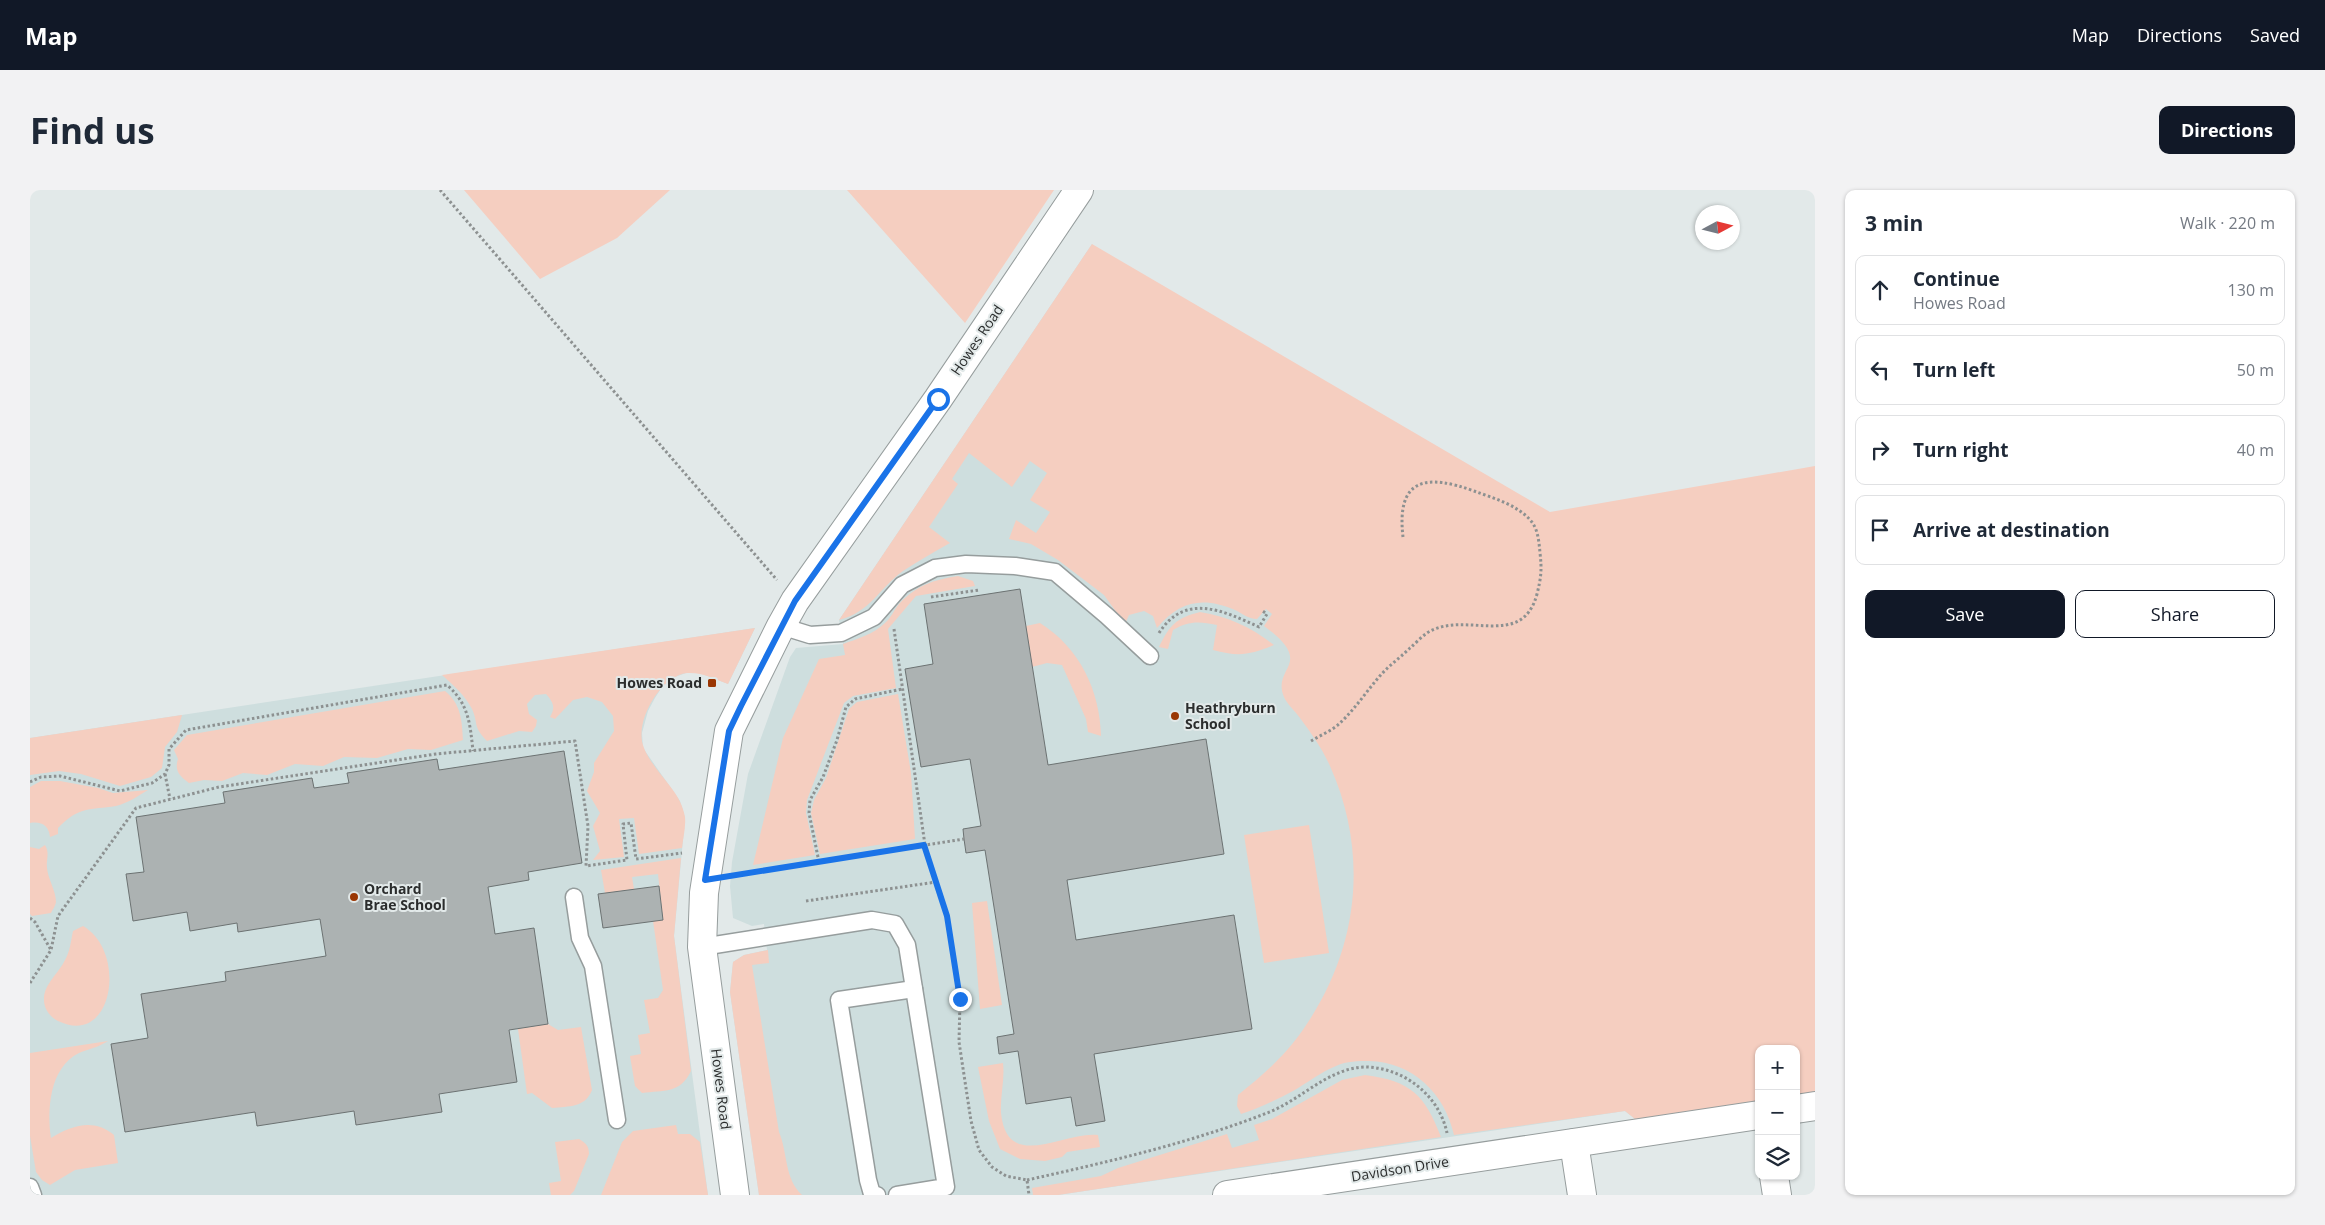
<!DOCTYPE html>
<meta charset="utf-8">
<style>
body{margin:0;font-family:"Open Sans",sans-serif;background:#f2f2f3;color:#1f2937}
.controls{position:absolute;right:15px;bottom:15px;display:grid;overflow:hidden;border-radius:10px;box-shadow:0 1px 4px #0004}
.controls button{width:45px;height:45px;display:grid;place-items:center;padding:0;border:0;border-bottom:1px solid #e0e1e3;background:#fff;color:#1f2937;font:25px sans-serif}
.compass{position:absolute;left:1665px;top:15px;width:45px;height:45px;border-radius:50%;background:#fff;box-shadow:0 1px 4px #0004;rotate:83deg}
.stop{position:absolute;width:15px;height:15px;margin:-11px;border:4px solid #1a73e8;border-radius:50%;background:#fff}
.stop.end{background:#1a73e8;border-color:#fff;box-shadow:0 1px 5px #0008}
.list{margin:0;padding:0;list-style:none}
h2{display:flex;justify-content:space-between;align-items:center;height:65px;margin:0;padding:0 20px;font-size:21px}
h2 small{font-size:16px;font-weight:400;color:#747a83}
.list li{display:grid;grid-template-columns:32px 1fr auto;gap:15px;align-items:center;box-sizing:border-box;height:70px;margin:0 10px 10px;padding:0 10px;border:1px solid #e0e1e3;border-radius:10px}
.list b{display:block;font-size:19px;white-space:nowrap}
.list p{margin:0;font-size:16px;white-space:nowrap;color:#747a83}
.list em{font-size:16px;font-style:normal;color:#747a83}
.actions{display:flex;gap:10px;padding:15px 20px}
.actions a{flex:1;padding:11px 0;border:1px solid #111827;border-radius:10px;text-align:center;font-size:18px;color:#111827}
.actions .main{background:#111827;color:#fff}
.icon{flex:none;width:28px;height:28px;fill:none;stroke:currentColor;stroke-width:2;stroke-linecap:round;stroke-linejoin:round}
.map{position:relative;flex:none;width:1785px;height:1005px;overflow:hidden;border-radius:10px}
header{display:flex;align-items:center;gap:30px;box-sizing:border-box;height:70px;padding:0 25px;background:#111827;color:#fff}
header strong{font-size:24px}
nav{display:flex;gap:28px;margin-inline-start:auto;font-size:18px}
.intro{display:flex;align-items:center;justify-content:space-between;box-sizing:border-box;height:120px;padding:0 30px}
h1{margin:0;font-size:35px}
.button{padding:12px 22px;border-radius:10px;background:#111827;color:#fff;font-size:18px;font-weight:700}
main{display:flex;gap:30px;padding:0 30px}
aside{flex:1;background:#fff;border-radius:10px;box-shadow:0 1px 4px #0004}
.map>svg:first-child{display:block}
.built{fill:#cedede}
.green{fill:#f5cec0}
.building{fill:#acb2b2;stroke:#6c7272}
.lines{fill:none;stroke-linecap:round;stroke-linejoin:round}
.service-casing{stroke:#969d9d;stroke-width:19}
.minor-casing{stroke:#969d9d;stroke-width:30}
.path{stroke:#8d9191;stroke-width:3;stroke-dasharray:2.5 2.5;stroke-linecap:butt}
.service{stroke:#fff;stroke-width:16}
.minor{stroke:#fff;stroke-width:28}
.route{stroke:#1a73e8;stroke-width:6}
.poi-dot{fill:#9a3603;stroke:#e2e9e9;stroke-width:2}
.labels{text-anchor:middle;stroke-width:4;stroke-linejoin:round;paint-order:stroke}
.street-label{font-size:14px;fill:#2b2d2d;stroke:#e2e9e9}
.poi-label{font-size:14px;font-weight:bold;fill:#2b2d2d;stroke:#e2e9e9;text-anchor:start}
</style>
<header>
<strong>Map</strong>
<nav><a>Map</a><a>Directions</a><a>Saved</a></nav>
</header>
<div class="intro"><h1>Find us</h1><a class="button">Directions</a></div>
<main>
<div class="map">
<svg width="1785" height="1005" viewBox="0 0 1785 1005">
<rect width="100%" height="100%" fill="#e2e9e9"/>
<g class="built">
<polygon points="1062,54 1610,933 1595,921 1028,1005 729,1005 700,802 703,772 714,765 737,760 734,734 722,736 703,728 700,696 702,672 718,584 760,467 766,458 813,454 809,430"/>
<polygon points="725,438 698,494 670,483 656,483 642,488 632,497 625,508 618,521 612,543 613,558 650,611 655,628 644,746 678,1005 0,1005 0,548"/>
</g>
<g class="green">
<polygon points="434,0 640,0 587,48 510,89"/>
<polygon points="817,0 1024,0 935,133"/>
<path d="M 1062,54 L 1520,322 L 1785,276 L 1785,905 L 1766,908 L 1766,859 L 1729,859 L 1729,914 L 1610,933 L 1595,921 L 1424,945 C 1415,904 1383,872 1339,871 C 1328,871 1317,871 1306,876 C 1291,882 1277,893 1263,901 C 1246,910 1229,918 1211,924 L 1207,916 L 1208,905 C 1228,889 1247,873 1263,853 C 1327,772 1342,670 1300,576 C 1292,558 1281,543 1270,528 C 1265,521 1257,514 1254,507 C 1241,476 1287,475 1234,436 L 1242,424 L 1236,419 L 1227,429 C 1218,429 1212,423 1205,420 C 1173,406 1149,411 1127,438 L 1123,426 L 1114,421 L 1099,425 L 1095,434 L 1074,405 L 1028,370 L 1001,354 L 979,349 L 986,330 L 1006,343 L 1020,322 L 1000,310 L 1017,283 L 1000,271 L 982,297 L 939,263 L 922,289 L 928,294 L 899,337 L 920,353 C 904,362 888,371 873,381 C 849,398 841,422 809,430 Z"/>
<path d="M 928,386 L 943,391 L 945,396 L 886,406 L 858,439 L 866,498 L 823,506 L 814,513 L 777,610 L 776,623 L 785,665 L 723,675 L 753,548 L 789,469 L 815,465 L 813,454 C 827,449 844,444 855,433 C 861,428 864,420 869,414 C 887,395 903,390 928,386 Z"/>
<path d="M 1170,422 C 1199,427 1221,437 1244,455 C 1221,465 1208,467 1183,460 L 1187,435 C 1169,431 1158,431 1143,440 L 1138,459 L 1129,457 C 1140,435 1146,428 1170,422 Z"/>
<path d="M 1010,433 C 1050,458 1070,501 1071,546 L 1058,542 L 1056,529 L 1032,475 L 1017,473 L 1002,477 L 996,436 Z"/>
<path d="M 725,438 L 698,494 C 685,489 672,482 657,483 C 630,486 603,533 614,558 C 624,583 651,600 655,627 C 656,637 653,648 652,658 L 609,664 L 604,628 L 589,629 L 594,667 L 563,670 L 570,661 L 563,636 L 570,623 L 557,601 L 564,582 L 564,573 L 584,541 L 583,526 L 572,512 L 557,507 L 543,510 L 525,529 L 520,527 C 526,517 523,512 516,504 L 505,505 L 497,514 L 499,524 L 507,530 L 506,536 L 502,542 L 489,541 L 457,551 C 442,535 449,535 442,519 C 435,505 423,495 412,485 Z"/>
<path d="M 415,501 C 431,514 432,530 433,550 L 401,560 L 378,559 L 347,568 L 314,567 L 293,576 L 265,574 L 237,585 L 213,583 L 192,591 L 174,590 L 159,593 C 150,586 144,581 148,569 L 144,560 L 157,545 Z"/>
<polygon points="868,504 881,583 885,649 790,664 781,623 784,610 796,588 819,519 827,512"/>
<polygon points="152,525 147,542 135,557 132,578 121,587 90,596 51,584 29,581 0,585 0,548"/>
<path d="M 11,591 L 30,591 L 68,598 L 83,603 L 118,600 C 108,606 98,613 86,616 C 60,620 49,616 28,638 L 28,644 L 20,647 C 19,636 12,631 0,633 L 0,597 Z"/>
<polygon points="1279,635 1299,763 1234,773 1214,645"/>
<path d="M 15,655 C 20,663 16,669 17,678 C 18,689 26,701 26,712 C 25,717 23,719 21,723 L 2,726 L 0,724 L 0,657 L 9,659 Z"/>
<path d="M 651,668 L 644,746 L 661,881 C 650,904 634,900 612,903 L 605,896 L 600,866 L 611,864 L 608,845 L 620,843 L 614,810 L 628,808 L 633,800 L 623,731 L 633,729 L 628,684 L 602,687 L 604,699 L 575,703 L 571,680 Z"/>
<polygon points="957,711 972,815 950,819 942,713"/>
<path d="M 53,736 C 98,762 83,858 28,831 C 20,827 14,819 14,810 C 13,795 29,783 35,770 C 40,762 41,750 43,741 Z"/>
<path d="M 738,760 L 739,773 L 722,775 L 749,942 C 758,963 754,988 772,1005 L 729,1005 L 700,802 L 703,772 L 714,765 Z"/>
<path d="M 518,834 L 528,840 L 551,837 L 562,900 C 555,918 539,916 522,918 L 502,903 L 497,904 L 488,839 Z"/>
<path d="M 78,851 C 69,857 59,859 49,863 C 19,878 17,920 21,948 C 42,935 64,928 84,945 L 88,973 L 45,980 L 20,995 L 12,990 L 6,982 L 0,946 L 0,863 Z"/>
<path d="M 973,873 C 975,890 970,906 971,923 C 977,983 1033,941 1068,945 L 1070,957 L 1037,962 L 1032,967 L 1015,971 L 990,969 L 970,959 L 959,931 L 948,877 Z"/>
<path d="M 1335,885 C 1381,891 1395,905 1411,947 L 1028,1005 L 1003,1005 L 1002,998 L 1071,986 L 1088,978 L 1197,944 L 1202,958 L 1229,950 L 1224,935 L 1242,929 L 1312,890 Z"/>
<polygon points="646,935 648,944 660,944 670,952 678,1005 571,1005 592,952 603,941"/>
<path d="M 549,949 C 556,953 559,956 559,964 L 544,1001 L 540,1005 L 521,1005 L 519,993 L 531,991 L 525,952 Z"/>
</g>
<g class="building">
<polygon points="990,399 1018,575 1176,549 1194,664 1037,690 1046,750 1204,725 1222,839 1064,864 1075,931 1046,936 1041,907 996,914 988,861 969,864 967,847 984,844 955,660 936,663 934,649 933,639 951,636 940,569 891,577 875,479 903,474 894,414"/>
<polygon points="534,561 552,673 498,682 499,690 458,697 465,744 504,738 518,834 479,840 487,892 409,904 412,922 326,935 324,921 227,936 225,922 95,942 81,854 118,848 111,804 196,791 195,782 296,766 290,729 208,742 207,733 160,741 157,722 103,731 96,684 114,682 106,627 195,613 193,602 282,588 284,598 319,593 317,583 407,569 409,580"/>
<polygon points="629,696 633,730 573,738 568,704"/>
</g>
<g class="lines">
<g class="service-casing">
<g id="service">
<polyline points="751,436 780,445 811,443 844,427 872,395 905,378 936,374 985,376 1025,382 1077,426 1120,466"/>
<polyline points="544,707 550,748 563,776 587,930"/>
<polyline points="672,757 842,730 865,734 877,755 916,997 867,1005"/>
<polyline points="0,997 3,1005"/>
<polyline points="847,1005 842,1004 838,990 809,810 884,799"/>
</g>
</g>
<g class="minor-casing">
<g id="minor">
<polyline points="1766,919 1785,916"/>
<polyline points="1544,953 1552,1005"/>
<polyline points="1744,986 1747,1005"/>
<polyline points="705,1005 672,757 674,703 699,541 751,436 765,411 908,209 1049,0"/>
<polyline points="1197,1005 1729,925"/>
</g>
</g>
<g class="path">
<polyline points="410,0 747,390"/>
<polyline points="901,407 949,400"/>
<polyline points="864,439 895,655 917,726 930,809 929,852 941,931 949,960 962,977 976,986 997,990 999,1005"/>
<path d="M 1129,443 C 1155,402 1194,421 1229,437 L 1237,424 L 1231,420"/>
<path d="M 1281,551 C 1291,545 1303,540 1310,533 C 1325,519 1336,502 1349,487 C 1358,476 1370,468 1380,458 C 1385,454 1391,447 1397,443 C 1434,419 1492,461 1507,404 C 1511,388 1512,380 1510,363 C 1509,352 1508,339 1501,331 C 1488,315 1463,308 1444,301 C 1397,284 1366,287 1373,347"/>
<polyline points="135,584 140,609"/>
<path d="M 0,592 L 11,587 L 30,586 L 90,601 L 122,593 L 135,584 L 139,575 L 139,559 L 156,540 L 417,495 C 439,514 440,534 443,561"/>
<polyline points="789,672 779,623 780,610 793,587 807,550 816,517 825,509 872,499"/>
<polyline points="705,685 934,649"/>
<polyline points="776,711 906,692"/>
<polyline points="0,728 5,732 21,760"/>
<polyline points="0,793 21,760 28,726 106,618 189,597 406,564 545,551 558,636 556,676 597,670 593,634 601,633 606,669 652,663"/>
<path d="M 997,990 C 1078,972 1160,953 1237,923 C 1270,911 1299,877 1336,877 C 1374,878 1409,905 1417,943"/>
</g>
<use href="#service" class="service"/>
<use href="#minor" class="minor"/>
</g>
<g class="lines">
<polyline class="route" points="908,209 765,411 711,516 699,541 675,690 894,655 917,726 930,809"/>
</g>
<g class="poi-dot">
<rect x="677" y="488" width="10" height="10" rx="2.5"/>
<circle cx="1145" cy="526" r="5"/>
<circle cx="324" cy="707" r="5"/>
</g>
<g class="labels">
<g class="street-label">
<text transform="translate(947 150) rotate(-56)" y="5">Howes Road</text>
<text transform="translate(691 899) rotate(83)" y="5">Howes Road</text>
<text transform="translate(1370 979) rotate(-9)" y="5">Davidson Drive</text>
</g>
<g class="poi-label">
<text x="672" y="498" text-anchor="end">Howes Road</text>
<text x="1155" y="523">Heathryburn<tspan x="1155" dy="16">School</tspan></text>
<text x="334" y="704">Orchard<tspan x="334" dy="16">Brae School</tspan></text>
</g>
</g>
</svg>
<div class="controls">
<button>+</button>
<button>−</button>
<button><svg class="icon" aria-label="layers" viewBox="0 0 24 24"><path d="M12 4l9 5-9 5-9-5zM3 14l9 5 9-5"/></svg></button>
</div>
<svg class="compass" viewBox="-18 -18 36 36"><path d="M0-13l5 13h-10z" fill="#e53935"/><path d="M0 13l5-13h-10z" fill="#747a83"/></svg>
<div class="stop" style="left:908px;top:209px"></div>
<div class="stop end" style="left:930px;top:809px"></div>
</div>
<aside>
<h2>3 min<small>Walk · 220 m</small></h2>
<ul class="list">
<li><svg class="icon" aria-label="ahead" viewBox="0 0 24 24"><path d="M12 20V5M6 11l6-6 6 6"/></svg><div><b>Continue</b><p>Howes Road</p></div><em>130 m</em></li>
<li><svg class="icon" aria-label="left" viewBox="0 0 24 24"><path d="M17 20v-9H6M10 6l-5 5 5 5"/></svg><div><b>Turn left</b></div><em>50 m</em></li>
<li><svg class="icon" aria-label="right" viewBox="0 0 24 24"><path d="M7 20v-9h11M14 6l5 5-5 5"/></svg><div><b>Turn right</b></div><em>40 m</em></li>
<li><svg class="icon" aria-label="arrive" viewBox="0 0 24 24"><path d="M6 21V4h12l-3 4 3 4H6"/></svg><div><b>Arrive at destination</b></div></li>
</ul>
<div class="actions"><a class="main">Save</a><a>Share</a></div>
</aside>
</main>
